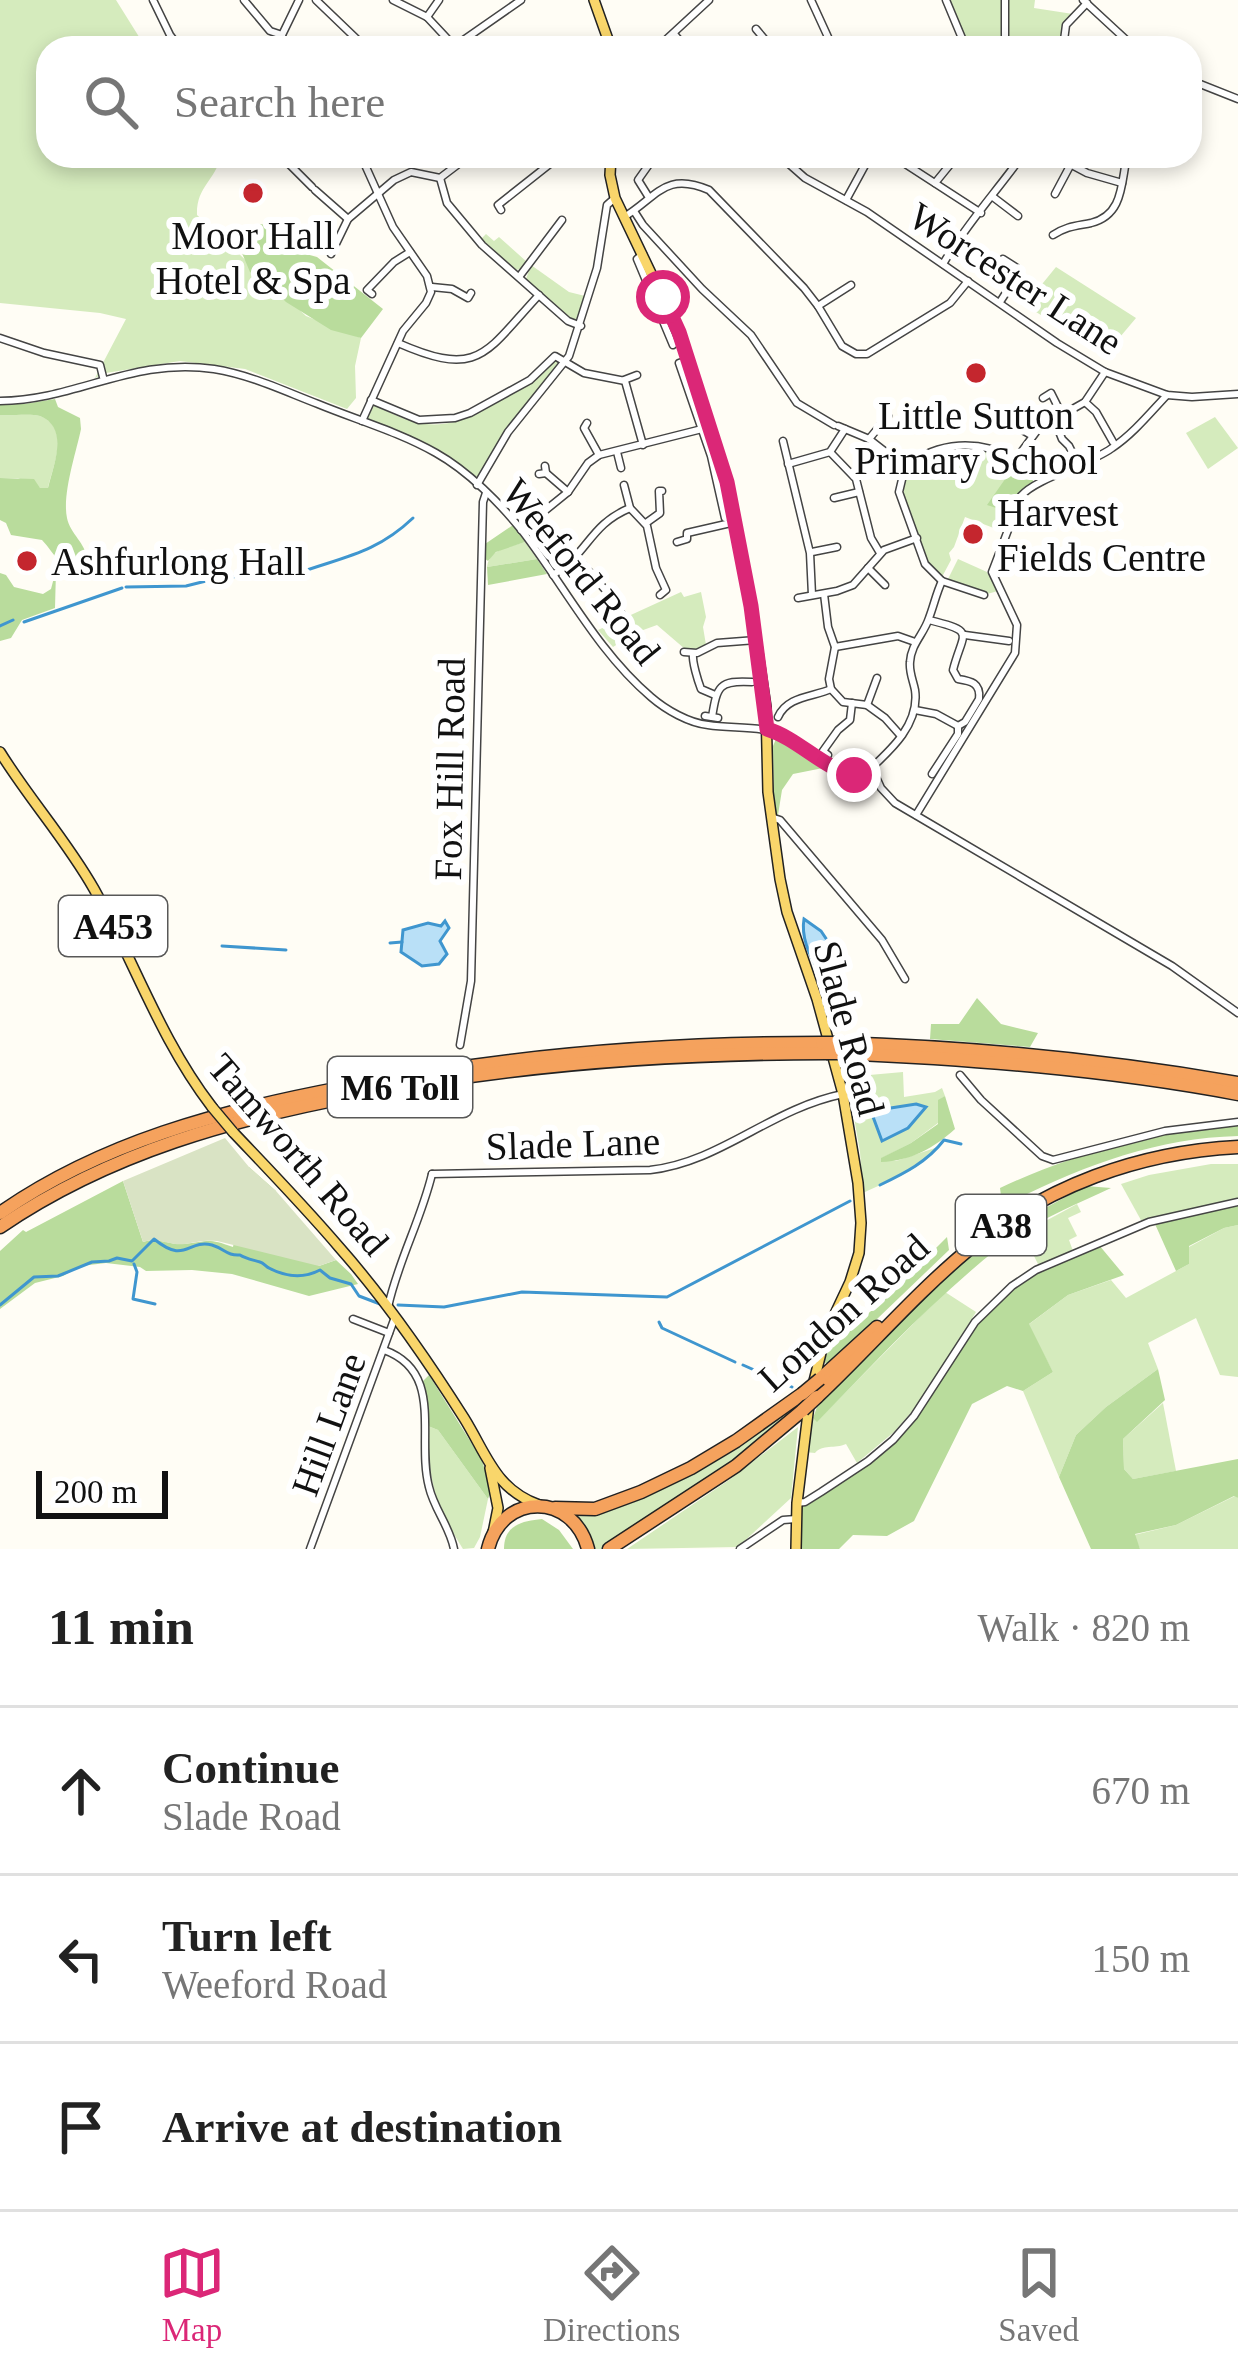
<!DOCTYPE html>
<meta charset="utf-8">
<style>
body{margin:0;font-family:"Times New Roman",serif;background:#f6f6f6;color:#222}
.scale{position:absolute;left:36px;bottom:30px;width:132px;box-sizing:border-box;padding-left:12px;border:6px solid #111;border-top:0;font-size:33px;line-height:42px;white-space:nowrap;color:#111;-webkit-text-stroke:9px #fff;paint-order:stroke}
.stop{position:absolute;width:36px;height:36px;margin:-27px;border:9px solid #db2777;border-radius:50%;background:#fff}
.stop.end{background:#db2777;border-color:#fff;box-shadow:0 3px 12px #0008}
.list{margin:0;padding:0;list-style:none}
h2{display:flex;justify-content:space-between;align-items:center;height:156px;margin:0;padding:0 48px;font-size:51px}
h2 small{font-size:39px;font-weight:400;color:#767676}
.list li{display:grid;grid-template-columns:78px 1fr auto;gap:36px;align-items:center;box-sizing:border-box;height:168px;padding:0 48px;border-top:3px solid #e0e0e0}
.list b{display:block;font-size:45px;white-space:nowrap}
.list p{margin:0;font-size:39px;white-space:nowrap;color:#767676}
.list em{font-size:39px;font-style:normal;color:#767676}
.icon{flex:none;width:66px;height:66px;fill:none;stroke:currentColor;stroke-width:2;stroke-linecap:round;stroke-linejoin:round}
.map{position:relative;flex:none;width:1238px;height:1549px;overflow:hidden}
.search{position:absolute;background:#fff;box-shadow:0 6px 18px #0003;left:36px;right:36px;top:36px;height:132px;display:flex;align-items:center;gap:30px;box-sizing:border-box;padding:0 42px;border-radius:36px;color:#767676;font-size:45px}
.sheet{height:660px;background:#fff}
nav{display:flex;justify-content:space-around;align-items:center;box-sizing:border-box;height:168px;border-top:3px solid #e0e0e0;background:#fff;font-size:33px;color:#767676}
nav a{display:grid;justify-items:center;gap:6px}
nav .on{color:#db2777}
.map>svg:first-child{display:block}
.green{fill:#d5ebbd}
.forest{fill:#b9dc9c}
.cemetery{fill:#d9e3c4}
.water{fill:#b9e0f7;stroke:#3f96cf;stroke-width:3}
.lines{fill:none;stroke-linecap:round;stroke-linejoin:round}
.stream{stroke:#3f96cf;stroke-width:3}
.minor-casing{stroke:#444;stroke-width:9}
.major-casing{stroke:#222;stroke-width:12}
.highway-casing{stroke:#222;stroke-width:15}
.minor{stroke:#fff;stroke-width:6}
.major{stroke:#f9d66b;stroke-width:9}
.highway{stroke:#f5a25d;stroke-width:12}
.major-bridge-casing{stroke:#222;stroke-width:12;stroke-linecap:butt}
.highway-bridge-casing{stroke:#222;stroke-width:15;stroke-linecap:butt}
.major-bridge{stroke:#f9d66b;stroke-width:9}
.highway-bridge{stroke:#f5a25d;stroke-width:12}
.route{stroke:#db2777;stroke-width:15}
.poi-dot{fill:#c4262e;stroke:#fff;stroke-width:4.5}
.labels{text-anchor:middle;stroke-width:12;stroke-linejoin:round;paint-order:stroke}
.shield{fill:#fff;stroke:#585858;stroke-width:3}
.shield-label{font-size:36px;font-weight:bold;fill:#111}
.poi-label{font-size:39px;fill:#111;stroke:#fff}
.street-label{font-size:39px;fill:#111;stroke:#fff}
</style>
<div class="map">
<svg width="1238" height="1549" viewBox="0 0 1238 1549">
<rect width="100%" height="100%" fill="#fffdf5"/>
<g class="green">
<path d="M 0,0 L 116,0 L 146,48 L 48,48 L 48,156 L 221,156 C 215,181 196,187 197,215 L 306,316 L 361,338 L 355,366 L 356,398 L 347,409 L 245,369 L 180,361 L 106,373 L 95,378 L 126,319 L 100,313 L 0,303 Z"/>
<polygon points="949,0 1001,0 1002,45 976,48 969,45"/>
<polygon points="1008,0 1035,0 1034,8 1073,14 1062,29 1061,48 1008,48"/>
<polygon points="486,234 494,241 499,237 527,262 521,269 515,270 480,240"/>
<polygon points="531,265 569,292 585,296 576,320 573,320 526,279"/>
<polygon points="1056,267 1136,318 1120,337 1111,356 1090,346 1025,305"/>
<path d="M 554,359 L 559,361 L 559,367 L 511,423 L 480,475 L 476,477 L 450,459 L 367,419 L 370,407 L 375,406 C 389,412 404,420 420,423 C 470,433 516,387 554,359 Z"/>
<path d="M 0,415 C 11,416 30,413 40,416 C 71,428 53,466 48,488 L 40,488 L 18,478 L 0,478 Z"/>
<polygon points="1215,417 1238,448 1208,469 1186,433"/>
<path d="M 977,448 C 1001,454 1023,459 1034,483 C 1016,491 1011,515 1004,532 L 965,517 L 954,547 L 949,553 L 951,560 L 943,575 L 938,575 L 928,562 L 903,497 L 906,472 L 940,452 L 973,451 Z"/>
<path d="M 525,542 L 537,559 L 487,567 C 489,549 510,547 525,542 Z"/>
<polygon points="958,559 987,572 998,591 987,594 951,583 948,579"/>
<polygon points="681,592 684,597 701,592 706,617 703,627 706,645 698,649 685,649 657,625 635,633 613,647 598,630"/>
<path d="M 903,1072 L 904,1097 L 935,1092 L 942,1088 L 945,1096 L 938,1101 L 938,1123 L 911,1143 L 882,1158 L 896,1161 L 938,1147 C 921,1170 888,1181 863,1193 L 860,1152 L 847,1077 Z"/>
<polygon points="1211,1164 1238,1164 1238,1198 1142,1222 1121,1184 1149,1175"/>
<polygon points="1077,1204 1081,1212 1068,1218 1077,1236 1069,1240 1073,1251 1039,1266 1033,1254 1017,1253 1007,1242"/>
<polygon points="1238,1225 1238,1377 1220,1375 1196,1318 1148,1343 1158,1369 1106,1407 1076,1435 1059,1477 1023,1391 1053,1372 1028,1325 1068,1295 1111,1280 1126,1298 1189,1264 1189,1247 1224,1228"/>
<path d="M 945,1292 L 976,1312 L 921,1401 L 894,1432 L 857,1463 L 846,1444 C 835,1449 822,1444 815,1453 L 805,1452 L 813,1418 L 817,1421 Z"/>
<polygon points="797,1403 798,1407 737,1461 604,1549 591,1549 587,1534 576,1515 610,1509"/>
<polygon points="1163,1403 1176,1471 1133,1479 1124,1469 1123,1439"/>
<path d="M 428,1426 L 438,1430 L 488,1499 L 480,1537 L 474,1548 L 463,1549 C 434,1503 428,1480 428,1426 Z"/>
<polygon points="798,1427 791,1498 738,1547 627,1549 729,1480"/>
<polygon points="1235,1496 1238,1498 1238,1549 1140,1549 1134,1535 1176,1525"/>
</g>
<g class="forest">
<path d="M 260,224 L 285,228 L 295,251 L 317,257 L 383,309 L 361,338 L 331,330 L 286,302 L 271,287 L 250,272 L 239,246 C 244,235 247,227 260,224 Z"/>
<path d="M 55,399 L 58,407 L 80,418 L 81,429 C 76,453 62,494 67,518 C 71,538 95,548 83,570 C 61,572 56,555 42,540 L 11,535 L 6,523 L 0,520 L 0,478 L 34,479 L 40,488 L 48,488 C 53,466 70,428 40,416 C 30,413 11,416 0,415 L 0,404 L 24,404 Z"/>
<path d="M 1017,462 L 1028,471 L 1034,483 C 1021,488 1017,501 1012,513 L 987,505 Z"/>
<polygon points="513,525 525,542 496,552 488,561 484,558 485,544"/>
<polygon points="537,559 547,574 488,585 487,567"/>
<polygon points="56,570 55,608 22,620 11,638 0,641 0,573 6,575 14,587 43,594 51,589"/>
<polygon points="776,739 782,739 823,768 793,774 782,790 778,815 774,809 773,746"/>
<polygon points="977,998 1001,1024 1038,1033 1030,1047 930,1039 931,1024 959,1024"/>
<path d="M 945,1096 L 955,1129 C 934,1148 911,1161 881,1162 L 881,1158 L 911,1143 L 938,1124 L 938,1100 Z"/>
<path d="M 1238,1124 L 1238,1136 C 1156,1138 1082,1166 1009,1203 L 1002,1203 L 1000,1188 C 1079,1151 1151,1134 1238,1124 Z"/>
<path d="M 249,1167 L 276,1191 L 268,1198 L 319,1266 L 336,1260 L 351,1274 L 358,1284 L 309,1296 L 232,1274 L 192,1270 L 146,1271 L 140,1267 L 106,1263 L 81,1266 L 63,1276 L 35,1283 L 0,1309 L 0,1251 L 23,1230 L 26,1232 L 123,1181 L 143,1242 C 158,1237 168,1245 183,1244 C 208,1242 206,1237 233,1247 Z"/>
<path d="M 1086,1186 L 1111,1188 C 1073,1206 1030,1223 997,1249 C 932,1301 875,1362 817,1422 L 813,1418 L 817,1407 C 870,1353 921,1296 980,1249 C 1013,1223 1050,1206 1086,1186 Z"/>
<polygon points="1238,1206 1238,1225 1224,1228 1189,1246 1189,1264 1176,1271 1155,1224"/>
<polygon points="947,1237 949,1250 829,1365 824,1362 830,1346 884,1300"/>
<path d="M 1099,1245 L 1124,1275 L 1068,1295 L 1029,1324 L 1053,1372 L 1023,1391 L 1007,1386 L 972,1404 L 914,1521 L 887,1536 L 853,1535 L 839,1549 L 799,1549 L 801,1507 L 814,1501 C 847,1473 887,1452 915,1419 C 935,1395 948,1366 965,1340 C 1001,1287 1042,1269 1099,1245 Z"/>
<polygon points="1158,1369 1165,1400 1123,1439 1124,1469 1133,1479 1238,1459 1238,1498 1234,1496 1176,1525 1135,1534 1140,1549 1091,1549 1059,1477 1076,1435 1106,1407"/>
<polygon points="429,1375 482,1460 491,1491 488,1499 438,1430 428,1426 423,1381"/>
<path d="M 542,1519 L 559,1530 L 573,1549 L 504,1549 C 504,1525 522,1521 542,1519 Z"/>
</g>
<path class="cemetery" d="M 225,1138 L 249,1167 L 276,1191 L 336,1260 L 319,1266 L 217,1241 C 204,1240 197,1242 185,1244 C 170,1246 159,1237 143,1242 L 123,1181 Z"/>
<g class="water">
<path d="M 804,919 L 821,931 L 835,952 L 832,961 L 818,968 C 809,956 801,936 804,919 Z"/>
<polygon points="445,921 449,928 440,941 447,954 439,964 422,966 401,952 403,930 428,923 441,926"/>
<polygon points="916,1104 926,1107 908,1128 882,1141 872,1114 878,1110"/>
</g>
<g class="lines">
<g class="stream">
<path d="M 265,573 L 285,569 L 293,575 C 341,557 374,555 413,518"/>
<polyline points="126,587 186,586 214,579 259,574"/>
<polyline points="24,622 122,588"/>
<polyline points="0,626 13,620"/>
<polyline points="122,926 146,929"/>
<polyline points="390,943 402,942"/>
<polyline points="222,946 286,950"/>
<path d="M 880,1185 C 905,1173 927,1162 944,1140 L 961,1144"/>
<polyline points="134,1264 137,1272 133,1299 155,1304"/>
<path d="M 0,1305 L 34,1277 L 58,1276 L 92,1262 L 109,1261 L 117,1258 L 132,1261 L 154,1239 C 186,1265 187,1239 212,1245 C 225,1249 227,1256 240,1255 C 246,1259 254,1260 260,1262 C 264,1263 266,1267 269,1268 C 286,1277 303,1279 320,1270 L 330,1278 L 351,1284 L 359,1296 L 380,1304"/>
<polyline points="398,1305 444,1307 522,1292 667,1297 850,1201"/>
<polyline points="659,1322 662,1328 735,1362"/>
<polyline points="743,1365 792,1387"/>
</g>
<g class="minor-casing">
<g id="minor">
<polyline points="153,0 170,35 180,48"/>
<polyline points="244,0 270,31 282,35"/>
<polyline points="316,0 366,48"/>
<polyline points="393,0 427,17 456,48"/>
<polyline points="811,0 833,48"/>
<polyline points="946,0 964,43 969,48"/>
<polyline points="1005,0 1005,48"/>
<polyline points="1083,0 1135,48"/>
<polyline points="427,17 439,0"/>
<polyline points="756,29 772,48"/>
<polyline points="674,34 686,48"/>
<polyline points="455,46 521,0"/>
<polyline points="281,48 282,35 299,0"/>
<polyline points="657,48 709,0"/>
<polyline points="1063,48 1066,25 1087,3"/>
<polyline points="1190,80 1238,99"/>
<polyline points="281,156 312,187"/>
<polyline points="361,156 393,227 427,276 431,292 426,303 403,331 362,421"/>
<polyline points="780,156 805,178 867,212 1057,343 1105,372 1167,395 1192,397 1238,394"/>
<polyline points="893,156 981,213"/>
<polyline points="1055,156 1087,173 1122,183"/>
<polyline points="440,178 447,203 482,245 568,321 581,326"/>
<polyline points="935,183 957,156"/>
<polyline points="315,190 348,219"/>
<polyline points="1055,194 1071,164"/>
<polyline points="648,196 638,180 655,156"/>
<polyline points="993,197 1018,216"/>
<polyline points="846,200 870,156"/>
<polyline points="501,210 498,205 560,156"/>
<polyline points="634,211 643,225 702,289 751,335 797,403 834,425"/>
<path d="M 624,217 C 657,197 665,171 709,190 L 804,288 L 818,306 L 842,346 L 856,354 L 867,354 L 950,303 L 968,281"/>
<path d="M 1053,235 C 1067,226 1076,226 1091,223 C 1124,215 1121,182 1127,156"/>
<polyline points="331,254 348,219 394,180 411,172 440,178 469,156"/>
<polyline points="643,254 637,259 673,345"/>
<path d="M 943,264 C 965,226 996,192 1022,156"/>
<polyline points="519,277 562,220"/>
<polyline points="432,287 452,289 468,298 471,293"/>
<polyline points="372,294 367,290 394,262 410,252"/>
<polyline points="1000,302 1018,274 1017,268 1003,259"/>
<polyline points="818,306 851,285"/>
<polyline points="0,338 44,353 100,365 103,377"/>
<path d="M 398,343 C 480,379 485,353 539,295"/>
<polyline points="688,360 679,363 711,456 725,518 734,517"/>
<polyline points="624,380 637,375"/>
<polyline points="1043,398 1051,393 1062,415"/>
<polyline points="371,400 419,420 455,418 470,413 530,380 555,356 584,373 625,381 643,445"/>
<path d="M 0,401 C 78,400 132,357 214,369 C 251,375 284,391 318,404 C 357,420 399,432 436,453 C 468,471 500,503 523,532 C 565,587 598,652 651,697 C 666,710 689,723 708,725 C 735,729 763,725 789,737 C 815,750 837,777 867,782"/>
<polyline points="1085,402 1096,412 1113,442"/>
<polyline points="1004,415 1012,424 1031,435"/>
<polyline points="1000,418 1011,412"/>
<polyline points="1054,419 1062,439 1069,446 1077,462"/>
<polyline points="587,423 584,428 599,455"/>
<polyline points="838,426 869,439 905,467"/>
<polyline points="869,439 888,416"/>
<polyline points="783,441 810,553 812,595"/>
<polyline points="617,452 621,468"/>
<polyline points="830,452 856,479 871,538 880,553"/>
<polyline points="788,464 830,452 845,429"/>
<polyline points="546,473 568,492"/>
<polyline points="539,474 546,473 545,466"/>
<polyline points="477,485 508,432 569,356 597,268 607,205 615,198"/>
<polyline points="624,485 630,508 647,526 656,568 666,590 660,595"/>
<polyline points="834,498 859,492"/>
<polyline points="646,523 660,513 659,491 662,491"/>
<polyline points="521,530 568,492 588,463 599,455 702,429"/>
<polyline points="677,542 687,539 687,533 735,522"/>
<polyline points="812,552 837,547"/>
<polyline points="577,558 608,593 623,616"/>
<polyline points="868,568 885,585"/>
<path d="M 553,575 C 589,553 589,525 630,508"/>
<polyline points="824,594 828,627 835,647 829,679 831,689 843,702 867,705 885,718 901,736"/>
<path d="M 984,595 L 942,581 L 925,564 L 899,492 L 905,467 C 939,441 978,439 1016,459 L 1039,428 L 1085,402 L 1105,372"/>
<polyline points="798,598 837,591 853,585 884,550 917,538"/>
<polyline points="965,635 1009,641"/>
<polyline points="835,647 898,636 915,642"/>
<polyline points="684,652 697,653 717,643 756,640"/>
<path d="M 693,654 C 692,662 698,681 701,689 L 715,695"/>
<polyline points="867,705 877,678"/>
<path d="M 915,710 L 936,714 L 958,726 L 965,722 L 979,699 C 981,683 971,681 958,679 L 953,670 C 963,631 977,632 929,620"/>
<polyline points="705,716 718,718"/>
<path d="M 712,717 C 717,686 719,680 752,682"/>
<path d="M 778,717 C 787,696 813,697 831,689"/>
<polyline points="828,755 823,751 838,730 850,720 852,703"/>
<path d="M 868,771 C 891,750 920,724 915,690 C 913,680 909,672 910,662 C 911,644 924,634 929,618 C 934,605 936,594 942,581"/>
<polyline points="850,774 864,775 867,771 873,771 875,780 867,782"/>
<polyline points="932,774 958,734 958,726"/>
<polyline points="876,777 881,788 895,803 1172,966 1238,1013"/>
<path d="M 916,815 L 1015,653 L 1017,625 L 992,572 L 1021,496 C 1036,478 1089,465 1112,448 C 1133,434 1150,413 1167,395"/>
<polyline points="771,817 780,820 882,940 905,979"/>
<polyline points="460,1045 471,981 483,502 486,493"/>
<polyline points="960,1075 981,1100 1042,1156 1053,1160 1165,1131 1238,1122"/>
<path d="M 432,1174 L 650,1170 C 721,1162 770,1109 843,1094"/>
<path d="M 388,1307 C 398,1261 421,1220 432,1174"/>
<polyline points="353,1319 389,1333"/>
<path d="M 384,1350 C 445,1372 416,1438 429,1487 C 434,1509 450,1527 454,1549"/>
<polyline points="797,1503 805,1502 821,1492 868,1461 893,1440 914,1416 975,1322 1012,1286 1036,1270 1149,1222 1238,1202"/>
<polyline points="310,1549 395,1317"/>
<polyline points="740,1549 783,1520 796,1519"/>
</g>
</g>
<g class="major-casing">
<g id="major">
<polyline points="594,0 611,48"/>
<polyline points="611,156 610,175 615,198 679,332 727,482 751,606 766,707 768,792 780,879 787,912 817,999 843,1094 858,1183 861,1223 859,1253 850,1282 826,1333 812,1389"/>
<path d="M 0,752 C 29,799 67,841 94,889 C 135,963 160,1039 212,1107"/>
<path d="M 233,1132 C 269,1170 305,1207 339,1247 C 385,1299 426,1358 464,1418 C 487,1455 495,1489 539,1505"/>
<polyline points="490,1468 498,1508 493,1533"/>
<polyline points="796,1549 797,1503 809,1405"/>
</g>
</g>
<g class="highway-casing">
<g id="highway">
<path d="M 836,1043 C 971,1047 1104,1060 1238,1083"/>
<path d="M 839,1053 C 973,1059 1105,1069 1238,1094"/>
<path d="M 0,1213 C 102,1142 220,1111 341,1088 C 500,1056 660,1043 822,1043"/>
<path d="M 0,1227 C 110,1152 235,1118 364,1094 C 516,1064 671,1053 826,1053"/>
<polyline points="820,1379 877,1327"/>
<path d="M 817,1397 C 868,1349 914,1295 968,1250 C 1045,1186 1139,1152 1238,1147"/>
<polyline points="555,1508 595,1509 641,1492 691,1468 736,1441 802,1394"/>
<path d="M 488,1549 C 502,1492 573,1492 588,1549"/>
<polyline points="609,1549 736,1466 803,1410"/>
</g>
</g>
<use href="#minor" class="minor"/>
<use href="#major" class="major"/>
<use href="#highway" class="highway"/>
<g class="major-bridge-casing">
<polyline id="major-bridge" points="212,1107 233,1132"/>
</g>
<g class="highway-bridge-casing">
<g id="highway-bridge">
<polyline points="822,1043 836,1043"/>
<polyline points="826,1053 839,1053"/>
<polyline points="802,1394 820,1379"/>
<polyline points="803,1410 817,1397"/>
</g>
</g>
<use href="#major-bridge" class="major-bridge"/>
<use href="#highway-bridge" class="highway-bridge"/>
</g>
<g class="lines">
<path class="route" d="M 663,297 L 679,332 L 727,482 L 751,606 L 767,729 C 799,739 822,768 854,775"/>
</g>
<g class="poi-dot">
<circle cx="253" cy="193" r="12"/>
<circle cx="976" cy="373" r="12"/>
<circle cx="973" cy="534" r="12"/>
<circle cx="27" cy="561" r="12"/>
</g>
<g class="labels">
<g class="shield">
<rect x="59" y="896" width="108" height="60" rx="9"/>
<rect x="328" y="1057" width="144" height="60" rx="9"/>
<rect x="956" y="1195" width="90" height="60" rx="9"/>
</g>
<g class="shield-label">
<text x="113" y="939">A453</text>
<text x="400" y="1100">M6 Toll</text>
<text x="1001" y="1238">A38</text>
</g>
<g class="poi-label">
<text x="253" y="249">Moor Hall<tspan x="253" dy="45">Hotel &amp; Spa</tspan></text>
<text x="976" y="429">Little Sutton<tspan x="976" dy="45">Primary School</tspan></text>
<text x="997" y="526" text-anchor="start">Harvest<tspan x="997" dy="45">Fields Centre</tspan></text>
<text x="51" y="575" text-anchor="start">Ashfurlong Hall</text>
</g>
<g class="street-label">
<text transform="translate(1016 278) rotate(33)" y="14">Worcester Lane</text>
<text transform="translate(582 571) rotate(51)" y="14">Weeford Road</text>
<text transform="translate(449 769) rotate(-89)" y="14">Fox Hill Road</text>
<text transform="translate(850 1028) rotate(75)" y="14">Slade Road</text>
<text transform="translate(573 1143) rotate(-2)" y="14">Slade Lane</text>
<text transform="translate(299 1154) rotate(49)" y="14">Tamworth Road</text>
<text transform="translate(843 1312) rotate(-42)" y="14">London Road</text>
<text transform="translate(328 1424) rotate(-70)" y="14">Hill Lane</text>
</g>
</g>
</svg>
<div class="scale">200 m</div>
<div class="stop" style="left:663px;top:297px"></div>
<div class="stop end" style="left:854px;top:775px"></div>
<div class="search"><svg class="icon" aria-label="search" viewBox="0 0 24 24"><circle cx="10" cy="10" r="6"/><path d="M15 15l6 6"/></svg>Search here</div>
</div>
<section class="sheet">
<h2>11 min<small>Walk · 820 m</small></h2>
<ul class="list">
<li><svg class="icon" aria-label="ahead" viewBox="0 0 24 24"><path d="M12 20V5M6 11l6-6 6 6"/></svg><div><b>Continue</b><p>Slade Road</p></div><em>670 m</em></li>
<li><svg class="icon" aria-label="left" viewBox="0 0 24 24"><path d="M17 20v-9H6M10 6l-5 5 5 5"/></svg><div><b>Turn left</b><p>Weeford Road</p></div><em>150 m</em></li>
<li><svg class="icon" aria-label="arrive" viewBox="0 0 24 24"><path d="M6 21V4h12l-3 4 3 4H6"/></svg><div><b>Arrive at destination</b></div></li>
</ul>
</section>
<nav>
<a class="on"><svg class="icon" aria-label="map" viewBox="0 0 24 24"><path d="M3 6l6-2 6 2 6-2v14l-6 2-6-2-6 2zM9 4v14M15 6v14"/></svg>Map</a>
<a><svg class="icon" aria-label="directions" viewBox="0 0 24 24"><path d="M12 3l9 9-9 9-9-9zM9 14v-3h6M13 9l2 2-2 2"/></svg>Directions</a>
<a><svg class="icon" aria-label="saved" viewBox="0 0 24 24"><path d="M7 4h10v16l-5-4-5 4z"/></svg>Saved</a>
</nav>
